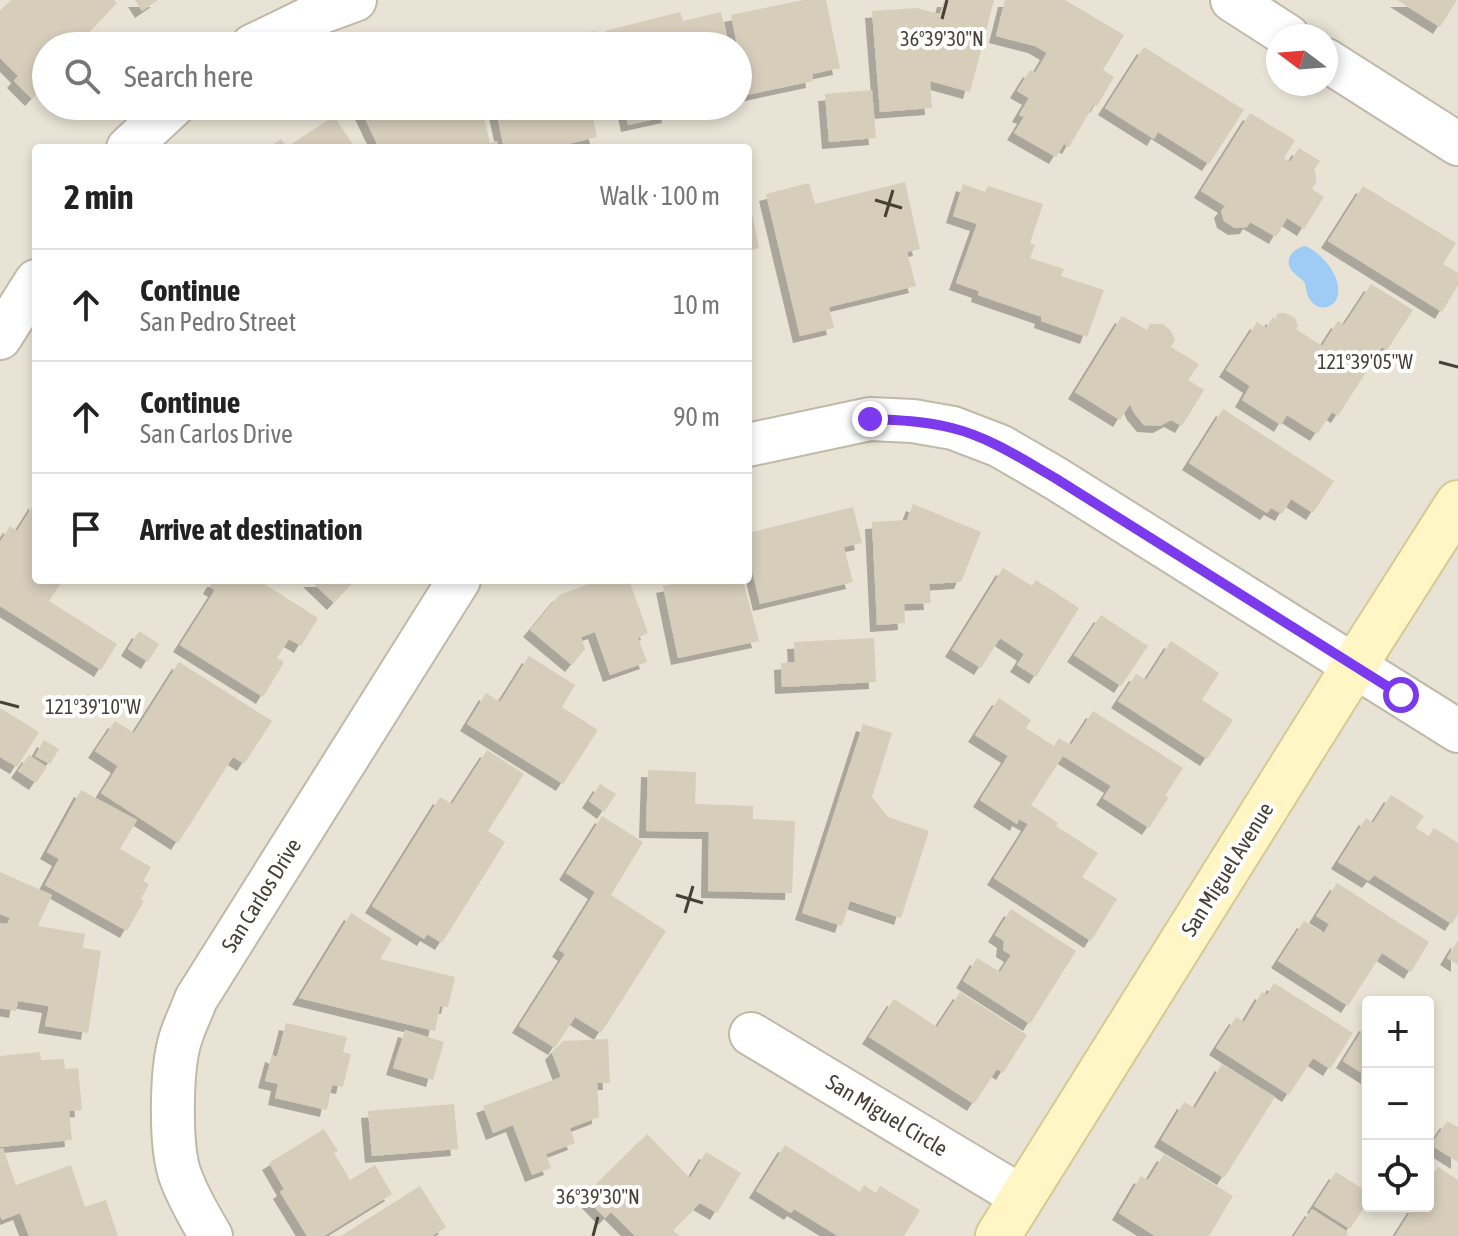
<!DOCTYPE html>
<meta charset="utf-8">
<style>
body{margin:0;font-family:"Asap Condensed",sans-serif;background:#f2f2f2;color:#222}
.controls{position:absolute;right:24px;bottom:24px;display:grid;overflow:hidden;border-radius:8px;box-shadow:0 4px 12px #0003}
.controls button{width:72px;height:72px;display:grid;place-items:center;padding:0;border:0;border-bottom:2px solid #e0e0e0;background:#fff;color:#222;font:40px sans-serif}
.compass{position:absolute;left:1266px;top:24px;width:72px;height:72px;border-radius:50%;background:#fff;box-shadow:0 4px 12px #0003;rotate:286deg}
.stop{position:absolute;width:24px;height:24px;margin:-18px;border:6px solid #7c3aed;border-radius:50%;background:#fff}
.stop.end{background:#7c3aed;border-color:#fff;box-shadow:0 2px 8px #0008}
.list{margin:0;padding:0;list-style:none}
h2{display:flex;justify-content:space-between;align-items:center;height:104px;margin:0;padding:0 32px;font-size:34px}
h2 small{font-size:26px;font-weight:400;color:#767676}
.list li{display:grid;grid-template-columns:52px 1fr auto;gap:24px;align-items:center;box-sizing:border-box;height:112px;padding:0 32px;border-top:2px solid #e0e0e0}
.list b{display:block;font-size:30px;white-space:nowrap}
.list p{margin:0;font-size:26px;white-space:nowrap;color:#767676}
.list em{font-size:26px;font-style:normal;color:#767676}
.icon{flex:none;width:44px;height:44px;fill:none;stroke:currentColor;stroke-width:2;stroke-linecap:round;stroke-linejoin:round}
.map{position:relative;flex:none;width:1458px;height:1236px;overflow:hidden}
.search{position:absolute;background:#fff;box-shadow:0 4px 12px #0003;left:32px;top:32px;width:720px;height:88px;display:flex;align-items:center;gap:20px;box-sizing:border-box;padding:0 28px;border-radius:44px;color:#767676;font-size:30px}
.panel{position:absolute;background:#fff;box-shadow:0 4px 12px #0003;left:32px;top:144px;width:720px;height:440px;border-radius:8px}
.map>svg:first-child{display:block}
.residential{fill:#e8e3d4;fill-rule:evenodd}
.water{fill:#9eccf5}
.building{fill:#d6cdbb;filter:url(#shadow)}
.lines{fill:none;stroke-linecap:round;stroke-linejoin:round}
.street-casing{stroke:#c0b9a8;stroke-width:46}
.secondary-casing{stroke:#d7c993;stroke-width:48}
.street{stroke:#fff;stroke-width:42}
.secondary{stroke:#fff5c5;stroke-width:44}
.route{stroke:#7c3aed;stroke-width:10}
.ticks{fill:none;stroke:#474135;stroke-width:3}
.labels{text-anchor:middle;stroke-width:8;stroke-linejoin:round;paint-order:stroke}
.street-label{font-size:22px;fill:#474135;stroke:#fff}
.ticks-label{font-size:20px;text-anchor:middle;fill:#474135;stroke:#fff;stroke-width:8;stroke-linejoin:round;paint-order:stroke}
</style>
<div class="map">
<svg width="1458" height="1236" viewBox="0 0 1458 1236">
<defs>
<filter id="shadow"><feDropShadow dx="-7" dy="7" stdDeviation="0" flood-color="#0004"/></filter>
</defs>
<rect width="100%" height="100%" fill="#f4f1e6"/>
<path class="residential" d="M 0,0 L 1458,0 L 1458,1236 L 0,1236 ZM 1278,36 L 1326,36 L 1326,84 L 1278,84 ZM 46,46 L 738,46 L 738,106 L 46,106 ZM 36,148 L 748,148 L 748,580 L 36,580 ZM 1368,1002 L 1428,1002 L 1428,1206 L 1368,1206 Z"/>
<path class="water" d="M 1305,246 C 1322,253 1344,278 1337,298 C 1333,309 1318,311 1311,301 C 1307,296 1306,289 1305,283 C 1302,279 1298,277 1294,273 C 1282,261 1292,249 1305,246 Z"/>
<g class="building">
<polygon points="11,0 114,0 117,3 76,46 46,46 46,84 32,99 14,81 18,76 0,58 0,11"/>
<polygon points="135,0 158,0 142,11"/>
<polygon points="803,0 826,0 840,68 812,74 813,81 747,95 731,15"/>
<polygon points="944,0 994,0 970,92 930,81 932,108 880,112 872,11 916,8 940,14"/>
<polygon points="1005,0 1065,0 1124,35 1103,70 1114,77 1097,106 1094,104 1069,147 1064,144 1056,157 1014,133 1024,117 1019,115 1029,98 1017,91 1030,70 1035,73 1047,53 1035,46 996,36"/>
<polygon points="1397,0 1457,0 1440,27"/>
<polygon points="680,12 683,21 721,12 729,46 609,46 605,31"/>
<polygon points="595,31 598,46 536,46 535,45"/>
<polygon points="1144,47 1244,110 1209,164 1158,132 1154,139 1105,108"/>
<polygon points="872,90 876,138 829,142 825,94"/>
<polygon points="359,106 481,106 490,143 497,141 499,148 379,148"/>
<polygon points="495,106 600,106 591,109 597,137 560,146 561,148 504,148"/>
<polygon points="624,106 667,106 669,116 628,125"/>
<polygon points="1250,113 1295,140 1284,158 1290,162 1299,148 1320,161 1314,170 1316,175 1316,182 1312,189 1324,197 1304,229 1287,218 1276,237 1250,222 1247,227 1235,228 1224,221 1221,211 1225,206 1201,191"/>
<polygon points="334,116 355,148 268,148 281,139 287,147"/>
<polygon points="905,182 920,249 907,252 916,286 829,307 834,328 800,336 766,194 809,183 815,204"/>
<polygon points="963,184 985,192 988,186 1043,204 1030,243 1035,245 1030,258 1064,269 1061,276 1104,290 1087,337 1041,321 1042,317 978,295 979,291 956,283 977,224 953,216"/>
<polygon points="1363,186 1456,243 1443,264 1458,273 1458,285 1442,312 1328,241"/>
<polygon points="751,208 759,248 748,251 748,209"/>
<polygon points="1371,284 1413,310 1387,350 1382,347 1338,416 1332,412 1317,434 1287,415 1281,425 1242,400 1250,386 1226,370 1257,322 1266,328 1273,317 1275,319 1278,313 1285,313 1295,318 1298,326 1296,329 1322,346 1338,321 1344,325"/>
<polygon points="1122,316 1147,330 1150,324 1163,324 1171,331 1175,340 1171,347 1199,364 1188,380 1204,390 1182,426 1171,420 1160,426 1144,425 1134,413 1130,404 1120,420 1075,392"/>
<polygon points="1223,409 1334,481 1313,513 1291,499 1282,514 1271,508 1267,513 1189,463"/>
<polygon points="36,501 36,580 63,580 49,601 117,644 101,670 0,606 0,542 10,526 17,531"/>
<polygon points="913,504 981,532 961,582 929,584 931,603 904,604 905,623 877,625 872,522 907,520"/>
<polygon points="853,507 862,543 844,547 853,582 760,604 748,554 748,533"/>
<polygon points="1003,568 1032,586 1036,580 1079,608 1036,677 1017,665 1024,654 1000,638 981,668 952,650"/>
<polygon points="214,580 258,580 318,618 301,646 289,639 277,658 284,662 263,697 180,645 215,590 210,587"/>
<polygon points="310,580 355,580 334,603"/>
<polygon points="600,580 629,580 648,633 638,638 647,662 610,675 595,632 581,637 585,649 572,665 530,630 559,595"/>
<polygon points="691,580 743,580 759,641 678,658 663,586"/>
<polygon points="1101,615 1148,646 1121,686 1074,655"/>
<polygon points="139,631 159,644 148,662 128,649"/>
<polygon points="874,638 876,682 782,687 781,663 795,662 794,642"/>
<polygon points="1171,641 1219,673 1202,700 1233,720 1207,759 1118,701 1136,674 1146,680"/>
<polygon points="529,656 575,685 562,707 598,730 563,784 467,724 486,693 500,702"/>
<polygon points="179,662 272,721 244,764 233,757 178,843 101,793 118,766 95,751 115,721 134,733"/>
<polygon points="999,698 1031,720 1026,728 1054,746 1059,738 1071,745 1093,711 1183,768 1165,796 1169,797 1149,828 1103,798 1111,786 1063,756 1031,805 1058,823 1056,826 1098,853 1082,877 1117,899 1091,941 994,878 1028,824 1019,819 1017,824 980,800 1008,756 975,735"/>
<polygon points="0,708 39,732 17,767 0,757"/>
<polygon points="863,724 892,733 872,797 888,817 929,831 901,918 850,901 842,926 802,913"/>
<polygon points="44,740 59,749 50,764 35,756"/>
<polygon points="487,750 524,774 488,831 505,842 442,943 427,934 424,939 372,906 440,797 452,804"/>
<polygon points="29,755 47,767 36,783 18,771"/>
<polygon points="648,770 696,772 695,804 753,806 753,819 795,821 792,893 708,891 709,832 646,831"/>
<polygon points="600,784 616,794 604,812 589,801"/>
<polygon points="81,790 137,820 120,849 151,867 143,881 149,884 141,899 144,901 127,931 45,885 59,859 47,852"/>
<polygon points="1391,795 1424,816 1416,828 1429,836 1434,828 1458,843 1458,914 1452,924 1374,875 1369,881 1338,862 1366,818 1373,823"/>
<polygon points="602,816 643,842 611,895 666,931 601,1033 575,1017 555,1048 519,1026 565,954 559,950 595,892 566,873"/>
<polygon points="0,872 52,895 38,926 85,934 83,948 101,951 88,1033 45,1026 49,1006 18,1001 16,1011 0,1008 0,923 7,924 10,918 0,914"/>
<polygon points="1337,883 1429,942 1411,972 1382,953 1348,1006 1278,961 1304,921 1324,933 1329,924 1316,916"/>
<polygon points="1011,909 1076,951 1030,1024 963,981 977,958 1000,972 1011,955 1003,950 1004,941 995,935"/>
<polygon points="351,913 392,939 380,959 455,977 448,1007 440,1006 435,1031 299,998"/>
<polygon points="1458,940 1458,965 1447,958"/>
<polygon points="1274,983 1353,1033 1330,1069 1313,1058 1289,1095 1216,1048 1236,1017 1244,1022 1262,992 1267,995"/>
<polygon points="960,992 1027,1035 1003,1073 997,1069 974,1104 869,1037 894,999 937,1027"/>
<polygon points="286,1023 347,1037 343,1052 351,1054 343,1087 332,1085 327,1110 275,1098 278,1084 265,1081 272,1055 277,1057"/>
<polygon points="1366,1024 1368,1025 1368,1077 1343,1061"/>
<polygon points="405,1030 444,1042 433,1080 393,1068"/>
<polygon points="608,1039 610,1083 597,1083 599,1117 570,1128 575,1143 546,1154 551,1168 532,1175 513,1125 493,1133 483,1106 561,1077 552,1053 563,1041"/>
<polygon points="40,1052 41,1060 64,1059 65,1069 78,1068 82,1110 69,1111 72,1140 0,1147 0,1056"/>
<polygon points="1222,1064 1275,1097 1224,1178 1161,1140 1184,1102 1195,1108"/>
<polygon points="454,1104 458,1149 372,1156 368,1111"/>
<polygon points="1447,1121 1458,1127 1458,1162 1431,1145"/>
<polygon points="324,1129 338,1151 334,1153 350,1180 375,1165 392,1194 324,1236 307,1236 280,1192 284,1189 269,1163"/>
<polygon points="647,1134 690,1178 706,1152 741,1173 717,1213 700,1203 673,1230 679,1236 635,1236 611,1212 605,1218 584,1196"/>
<polygon points="785,1145 860,1192 864,1185 876,1193 880,1186 920,1210 904,1236 838,1236 794,1209 791,1213 756,1191"/>
<polygon points="3,1148 16,1185 71,1165 85,1207 106,1200 118,1236 29,1236 20,1213 2,1220 0,1215 0,1149"/>
<polygon points="1164,1154 1233,1196 1209,1236 1155,1236 1119,1213 1141,1176 1148,1180"/>
<polygon points="1438,1167 1458,1180 1458,1236 1395,1236 1414,1206 1428,1206 1428,1183"/>
<polygon points="1336,1172 1368,1192 1368,1201 1350,1229 1314,1206"/>
<polygon points="420,1186 446,1227 432,1236 341,1236"/>
<polygon points="1312,1209 1348,1232 1346,1236 1294,1236"/>
</g>
<g class="lines">
<g class="street-casing">
<g id="street">
<polyline points="1232,0 1288,36"/>
<polyline points="252,46 322,12 355,0"/>
<polyline points="1326,60 1458,144"/>
<polyline points="128,148 173,106"/>
<polyline points="0,338 36,281"/>
<polyline points="748,445 870,419 913,421 953,428 1000,446 1055,478 1458,731"/>
<polyline points="751,1034 1022,1197"/>
<path d="M 211,1236 C 199,1216 188,1197 180,1175 C 170,1146 171,1070 180,1040 C 184,1026 191,1013 196,999 L 459,580"/>
</g>
</g>
<g class="secondary-casing">
<polyline id="secondary" points="998,1236 1355,665 1458,503"/>
</g>
<use href="#street" class="street"/>
<use href="#secondary" class="secondary"/>
</g>
<g class="lines">
<path class="route" d="M 870,419 C 898,420 925,421 952,428 C 989,437 1022,459 1055,478 L 1401,695"/>
</g>
<path class="ticks" d="M 942,19 L 947,0M 875,200 L 902,208M 885,217 L 893,190M 1439,362 L 1458,367M 0,702 L 19,707M 676,895 L 703,903M 685,913 L 693,886M 593,1236 L 598,1217"/>
<g class="labels">
<g class="street-label">
<text transform="translate(1227 869) rotate(-58)" y="8">San Miguel Avenue</text>
<text transform="translate(261 895) rotate(-58)" y="8">San Carlos Drive</text>
<text transform="translate(887 1115) rotate(31)" y="8">San Miguel Circle</text>
</g>
</g>
<g class="ticks-label">
<text x="942" y="46">36°39'30"N</text>
<text x="1365" y="369">121°39'05"W</text>
<text x="93" y="714">121°39'10"W</text>
<text x="598" y="1204">36°39'30"N</text>
</g>
</svg>
<div class="controls">
<button>+</button>
<button>−</button>
<button><svg class="icon" aria-label="locate" viewBox="0 0 24 24"><circle cx="12" cy="12" r="6"/><path d="M12 2v4M12 18v4M2 12h4M18 12h4"/></svg></button>
</div>
<svg class="compass" viewBox="-18 -18 36 36"><path d="M0-13l5 13h-10z" fill="#e53935"/><path d="M0 13l5-13h-10z" fill="#767676"/></svg>
<div class="stop" style="left:1401px;top:695px"></div>
<div class="stop end" style="left:870px;top:419px"></div>
<div class="search"><svg class="icon" aria-label="search" viewBox="0 0 24 24"><circle cx="10" cy="10" r="6"/><path d="M15 15l6 6"/></svg>Search here</div>
<section class="panel">
<h2>2 min<small>Walk · 100 m</small></h2>
<ul class="list">
<li><svg class="icon" aria-label="ahead" viewBox="0 0 24 24"><path d="M12 20V5M6 11l6-6 6 6"/></svg><div><b>Continue</b><p>San Pedro Street</p></div><em>10 m</em></li>
<li><svg class="icon" aria-label="ahead" viewBox="0 0 24 24"><path d="M12 20V5M6 11l6-6 6 6"/></svg><div><b>Continue</b><p>San Carlos Drive</p></div><em>90 m</em></li>
<li><svg class="icon" aria-label="arrive" viewBox="0 0 24 24"><path d="M6 21V4h12l-3 4 3 4H6"/></svg><div><b>Arrive at destination</b></div></li>
</ul>
</section>
</div>
